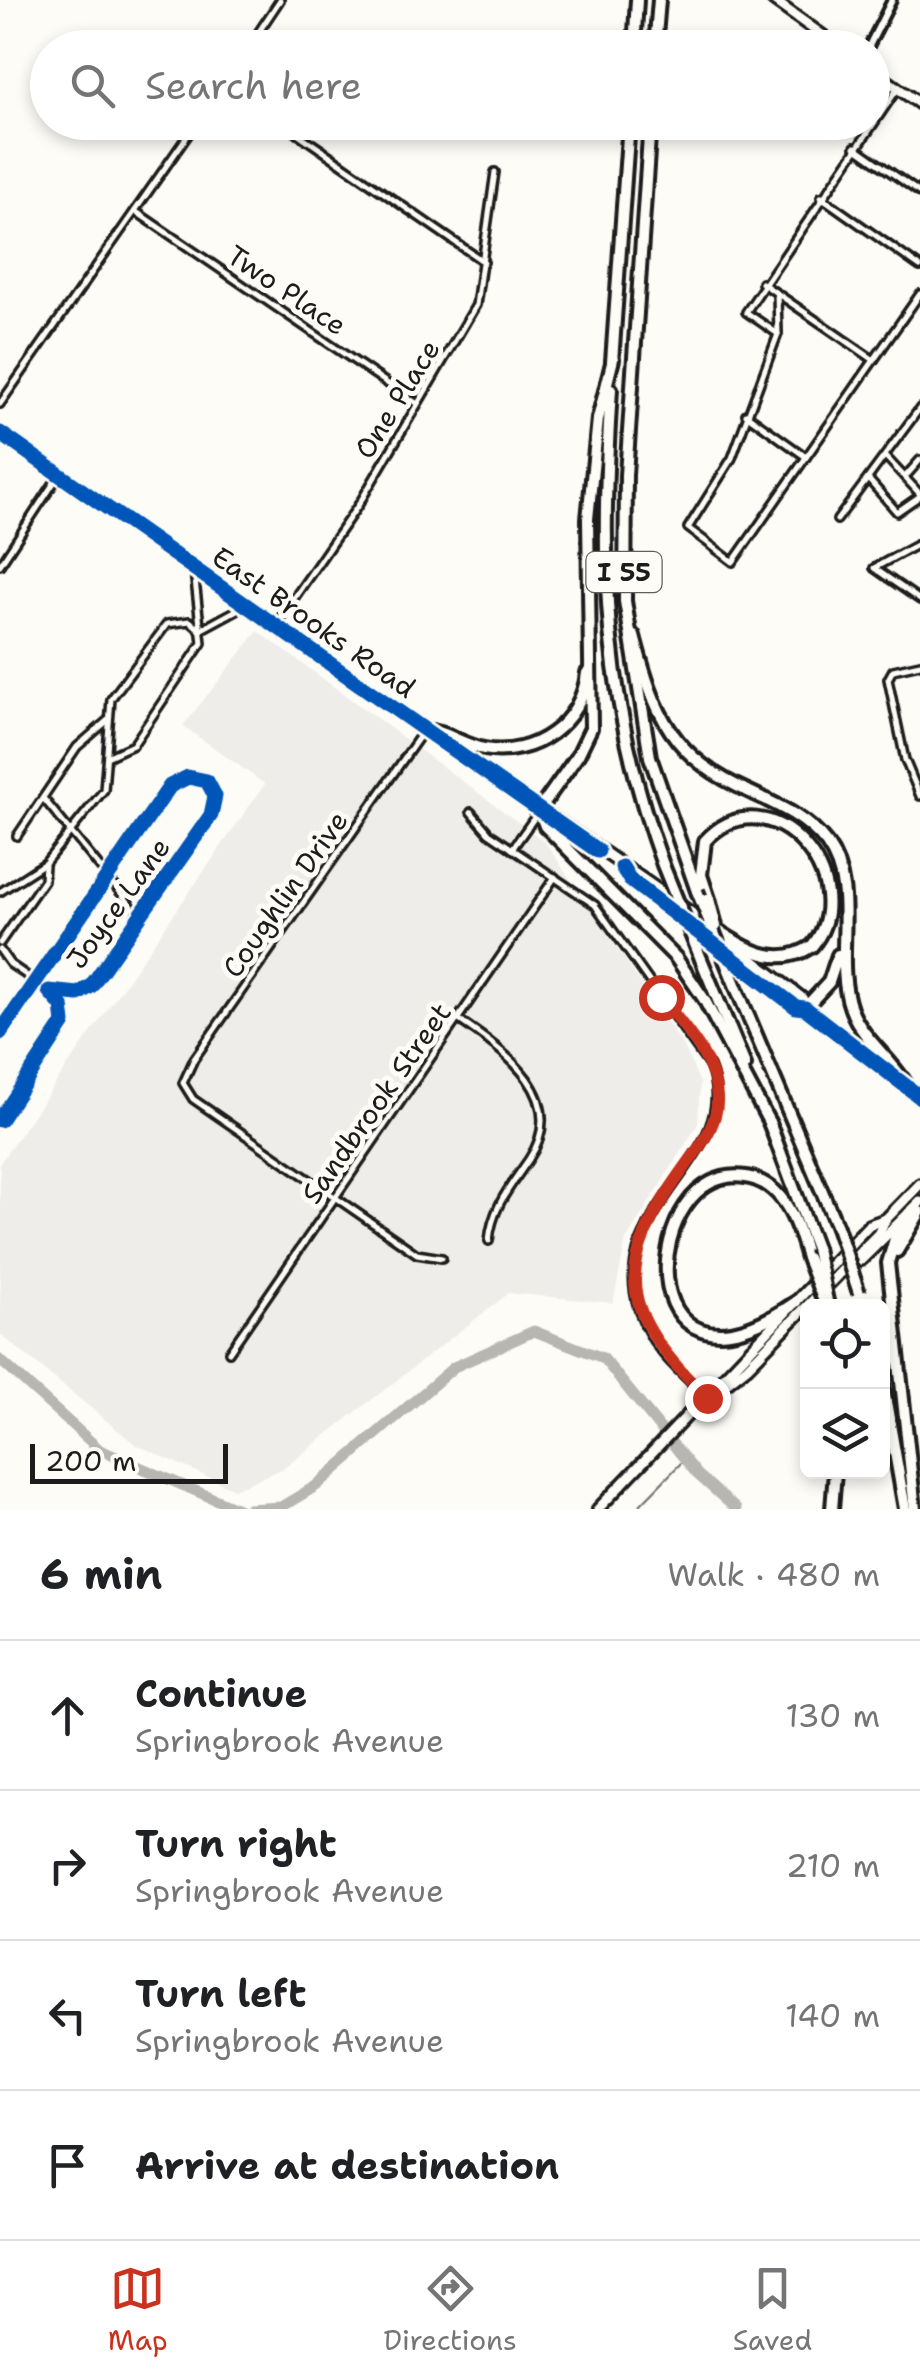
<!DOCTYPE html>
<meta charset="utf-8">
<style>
body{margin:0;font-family:"Shantell Sans",sans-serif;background:#f2f2f2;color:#202124}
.controls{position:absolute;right:30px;bottom:30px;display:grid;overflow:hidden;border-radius:15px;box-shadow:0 5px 15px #0003}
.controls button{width:90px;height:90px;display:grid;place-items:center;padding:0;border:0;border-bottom:2px solid #e0e0e0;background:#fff;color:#202124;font:50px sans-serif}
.scale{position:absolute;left:30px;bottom:25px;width:198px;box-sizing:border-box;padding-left:10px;border:5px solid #1c1c1c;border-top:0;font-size:28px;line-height:35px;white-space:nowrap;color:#1c1c1c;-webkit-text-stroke:8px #fdfcf7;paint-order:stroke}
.stop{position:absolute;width:30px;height:30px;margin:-22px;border:8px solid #c8321e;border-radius:50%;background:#fff}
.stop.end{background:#c8321e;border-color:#fff;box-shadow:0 2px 10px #0008}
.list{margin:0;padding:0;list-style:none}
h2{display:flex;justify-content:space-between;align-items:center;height:130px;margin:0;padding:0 40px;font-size:42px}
h2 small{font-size:32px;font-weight:400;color:#757577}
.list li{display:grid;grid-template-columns:65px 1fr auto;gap:30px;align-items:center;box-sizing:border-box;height:150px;padding:0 40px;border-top:2px solid #e0e0e0}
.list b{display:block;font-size:38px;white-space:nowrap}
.list p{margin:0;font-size:32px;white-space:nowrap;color:#757577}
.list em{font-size:32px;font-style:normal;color:#757577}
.icon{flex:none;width:55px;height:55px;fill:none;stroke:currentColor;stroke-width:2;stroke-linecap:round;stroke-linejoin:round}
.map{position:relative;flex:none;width:920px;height:1509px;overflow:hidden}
.search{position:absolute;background:#fff;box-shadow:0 5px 15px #0003;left:30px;right:30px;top:30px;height:110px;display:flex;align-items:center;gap:25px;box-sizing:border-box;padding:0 35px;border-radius:55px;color:#757577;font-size:38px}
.sheet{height:730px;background:#fff}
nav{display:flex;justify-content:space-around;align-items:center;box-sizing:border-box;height:140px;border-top:2px solid #e0e0e0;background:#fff;font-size:28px;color:#757577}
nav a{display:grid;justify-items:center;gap:5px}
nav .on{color:#c8321e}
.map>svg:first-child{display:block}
.built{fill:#eeede9}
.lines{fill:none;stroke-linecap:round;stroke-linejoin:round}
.stream{stroke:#797876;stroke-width:2.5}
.river{stroke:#b7b6b2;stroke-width:11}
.minor-casing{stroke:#1c1c1c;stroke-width:12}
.tertiary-casing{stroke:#1c1c1c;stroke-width:14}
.primary-casing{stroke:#1c1c1c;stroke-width:16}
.motorway-casing{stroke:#1c1c1c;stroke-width:18}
.minor{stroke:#fdfcf7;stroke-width:5}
.tertiary{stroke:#fdfcf7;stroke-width:6}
.primary{stroke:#fdfcf7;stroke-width:9}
.motorway{stroke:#fdfcf7;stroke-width:10}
.motorway-bridge-casing{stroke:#1c1c1c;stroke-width:18;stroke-linecap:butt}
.motorway-bridge{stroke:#fdfcf7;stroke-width:10}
.cycleway-casing{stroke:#fdfcf7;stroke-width:21}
.cycleway{stroke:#0057b8;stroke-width:15}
.route{stroke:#c8321e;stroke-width:12}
.labels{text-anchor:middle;stroke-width:10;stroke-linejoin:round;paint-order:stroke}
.shield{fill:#fdfcf7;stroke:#605f5e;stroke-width:2.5}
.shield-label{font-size:25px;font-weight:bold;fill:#1c1c1c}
.street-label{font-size:28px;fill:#1c1c1c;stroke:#fdfcf7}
</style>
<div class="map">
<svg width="920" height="1509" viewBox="0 0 920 1509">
<rect width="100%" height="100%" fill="#fdfcf7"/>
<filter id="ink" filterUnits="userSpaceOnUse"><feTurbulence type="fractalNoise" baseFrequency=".01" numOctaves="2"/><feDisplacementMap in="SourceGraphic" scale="20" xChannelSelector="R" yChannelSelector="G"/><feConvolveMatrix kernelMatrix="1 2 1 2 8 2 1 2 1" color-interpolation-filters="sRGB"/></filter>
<g filter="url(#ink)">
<polygon class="built" points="258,631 545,842 684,1047 700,1083 698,1124 626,1240 613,1303 509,1293 284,1468 234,1489 135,1444 0,1334 0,1163 265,784 183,726"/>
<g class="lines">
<polyline class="stream" points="636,1509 685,1459"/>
<g class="river">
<polyline points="0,1360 100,1450 238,1509"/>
<polyline points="248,1509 281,1507 316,1486 454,1367 534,1331 603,1358 697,1474 736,1509"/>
</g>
<g class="minor-casing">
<g id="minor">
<polyline points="248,48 280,0"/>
<polyline points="281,122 484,262"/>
<polyline points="855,147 920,193"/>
<polyline points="821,197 920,267"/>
<polyline points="135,211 416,403"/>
<polyline points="762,283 874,360"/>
<polyline points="777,293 778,334 732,458 688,528 733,562 920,294"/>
<polyline points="778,334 746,312 898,88"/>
<polyline points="0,404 197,122"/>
<polyline points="746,414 806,457"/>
<polyline points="886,457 920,494"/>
<polyline points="905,477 920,460"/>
<polyline points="868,479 897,512 920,496"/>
<polyline points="837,520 920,408"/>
<polyline points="920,543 874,568 920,600"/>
<polyline points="0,565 59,475"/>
<polyline points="277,623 359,504 476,305 495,172"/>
<polyline points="200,630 246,605"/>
<polyline points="920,664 893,670 888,679 905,760 920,796"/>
<polyline points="424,730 194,1059 183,1083 193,1099 417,1254 442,1258"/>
<polyline points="109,756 133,745 202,643 194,571"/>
<polyline points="43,798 138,914"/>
<path d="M 471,812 L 489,833 L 595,905 L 710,1067 C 748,1165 577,1218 653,1340 C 666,1361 687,1378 705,1396"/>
<polyline points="17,836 77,747 108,720"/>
<polyline points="512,849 539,811"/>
<polyline points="0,892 45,863 104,790 111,699 167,624 190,621 200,630"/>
<polyline points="0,943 44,880 45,865"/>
<polyline points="0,950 10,964 49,991"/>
<path d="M 459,1020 C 506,1052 570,1098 529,1159 C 510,1187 492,1207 489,1241"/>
<polyline points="0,1033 170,786 188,777 207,781 215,796 211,815 91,986 78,994 49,991 62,1006 64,1023 0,1120"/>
<polyline points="229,1352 555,877"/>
</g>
</g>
<g class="tertiary-casing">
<polyline id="tertiary" points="868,48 892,0"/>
</g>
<g class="primary-casing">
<g id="primary">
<polyline points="773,0 840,48"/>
<polyline points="872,70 920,104"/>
<polyline points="0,433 703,921"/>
<polyline points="623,869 796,1007 805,1008 920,1097"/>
<polyline points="731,943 802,998 805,1008"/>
<polyline points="861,1260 920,1202"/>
<polyline points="709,1397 747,1367 878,1234 886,1219 920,1184"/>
<polyline points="598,1509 869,1225 886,1219"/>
</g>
</g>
<g class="motorway-casing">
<g id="motorway">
<polyline points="634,48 637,0"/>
<polyline points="655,48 659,0"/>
<polyline points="650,122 626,475 625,601 650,757 697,891"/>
<polyline points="613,359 598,419 588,519 591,728 578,755 539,810 545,826 676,958 704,999 771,1126"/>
<polyline points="612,362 629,122"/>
<path d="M 611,389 C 600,565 602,697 663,865"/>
<path d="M 634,636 C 655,716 672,758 752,793 C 780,806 807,818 827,844 C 861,892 832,956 851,1009 C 863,1041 893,1059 909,1089"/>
<path d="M 424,730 C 447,731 462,745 484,749 C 534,758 582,723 587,673"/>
<path d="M 701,920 C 736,941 772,973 812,946 C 865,883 770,770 705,841 L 701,875 L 709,899"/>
<polyline points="701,959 745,1065"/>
<polyline points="736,987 837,1227"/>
<polyline points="805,1008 829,982 838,955"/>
<polyline points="769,1122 816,1248"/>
<polyline points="909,1213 896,1235 888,1263 915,1509"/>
<polyline points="897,1251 920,1212"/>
<path d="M 796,1302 C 624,1420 641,1160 746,1177 C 785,1183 798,1226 807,1258"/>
<polyline points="882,1379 905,1509"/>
<polyline points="832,1509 835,1472"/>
</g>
</g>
<use href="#minor" class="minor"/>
<use href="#tertiary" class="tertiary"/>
<use href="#primary" class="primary"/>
<use href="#motorway" class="motorway"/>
<g class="motorway-bridge-casing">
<g id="motorway-bridge">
<polyline points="663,865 701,959"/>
<polyline points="697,891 736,987"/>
<polyline points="709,899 716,926"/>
<polyline points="837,1227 859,1293"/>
<polyline points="816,1248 828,1306"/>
<polyline points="807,1258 823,1299"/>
</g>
</g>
<use href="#motorway-bridge" class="motorway-bridge"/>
<g class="cycleway-casing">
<g id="cycleway">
<polyline points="0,433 598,851"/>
<polyline points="622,867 630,880 796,1007 805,1008 920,1097"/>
<polyline points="0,1033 170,786 188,777 207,781 215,796 211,815 91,986 78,994 49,991 62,1006 64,1023 0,1120"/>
</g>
</g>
<use href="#cycleway" class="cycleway"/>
</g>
</g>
<g class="lines" filter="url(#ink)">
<path class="route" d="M 661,997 C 683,1027 715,1058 717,1097 C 719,1123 701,1145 686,1166 C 612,1268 618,1310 707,1398"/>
</g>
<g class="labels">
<rect class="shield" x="586.5" y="552" width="75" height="40" rx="8"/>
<g class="shield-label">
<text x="624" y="581">I 55</text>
</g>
<g class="street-label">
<text transform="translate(287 290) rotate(34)" y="10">Two Place</text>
<text transform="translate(397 399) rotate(-58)" y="10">One Place</text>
<text transform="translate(314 622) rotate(35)" y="10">East Brooks Road</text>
<text transform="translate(285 894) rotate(-55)" y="10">Coughlin Drive</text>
<text transform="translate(118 903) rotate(-54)" y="10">Joyce Lane</text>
<text transform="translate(376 1103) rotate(-55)" y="10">Sandbrook Street</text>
</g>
</g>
</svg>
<div class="controls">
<button><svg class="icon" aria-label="locate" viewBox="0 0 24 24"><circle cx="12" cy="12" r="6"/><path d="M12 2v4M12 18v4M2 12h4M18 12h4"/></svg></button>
<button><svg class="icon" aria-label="layers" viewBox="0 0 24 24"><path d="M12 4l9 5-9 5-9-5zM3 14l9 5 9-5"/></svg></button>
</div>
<div class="scale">200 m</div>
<div class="stop" style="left:661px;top:997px"></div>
<div class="stop end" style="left:707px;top:1398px"></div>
<div class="search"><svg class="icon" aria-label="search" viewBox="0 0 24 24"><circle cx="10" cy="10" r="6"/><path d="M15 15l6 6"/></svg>Search here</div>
</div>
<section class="sheet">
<h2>6 min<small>Walk · 480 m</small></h2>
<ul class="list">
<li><svg class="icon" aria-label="ahead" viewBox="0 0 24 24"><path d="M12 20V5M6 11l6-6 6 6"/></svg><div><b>Continue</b><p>Springbrook Avenue</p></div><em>130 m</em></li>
<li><svg class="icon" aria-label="right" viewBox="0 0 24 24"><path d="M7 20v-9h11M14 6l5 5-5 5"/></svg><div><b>Turn right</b><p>Springbrook Avenue</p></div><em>210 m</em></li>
<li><svg class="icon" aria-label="left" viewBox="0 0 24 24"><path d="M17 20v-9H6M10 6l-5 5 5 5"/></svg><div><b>Turn left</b><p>Springbrook Avenue</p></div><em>140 m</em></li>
<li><svg class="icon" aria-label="arrive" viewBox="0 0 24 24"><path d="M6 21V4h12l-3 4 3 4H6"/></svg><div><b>Arrive at destination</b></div></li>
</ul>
</section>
<nav>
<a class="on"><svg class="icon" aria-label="map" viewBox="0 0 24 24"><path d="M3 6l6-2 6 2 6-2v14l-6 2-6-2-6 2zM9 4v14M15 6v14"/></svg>Map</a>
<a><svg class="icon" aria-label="directions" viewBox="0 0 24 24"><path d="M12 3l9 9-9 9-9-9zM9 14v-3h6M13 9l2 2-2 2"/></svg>Directions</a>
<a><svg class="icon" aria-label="saved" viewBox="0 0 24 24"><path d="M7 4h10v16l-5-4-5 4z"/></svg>Saved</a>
</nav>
